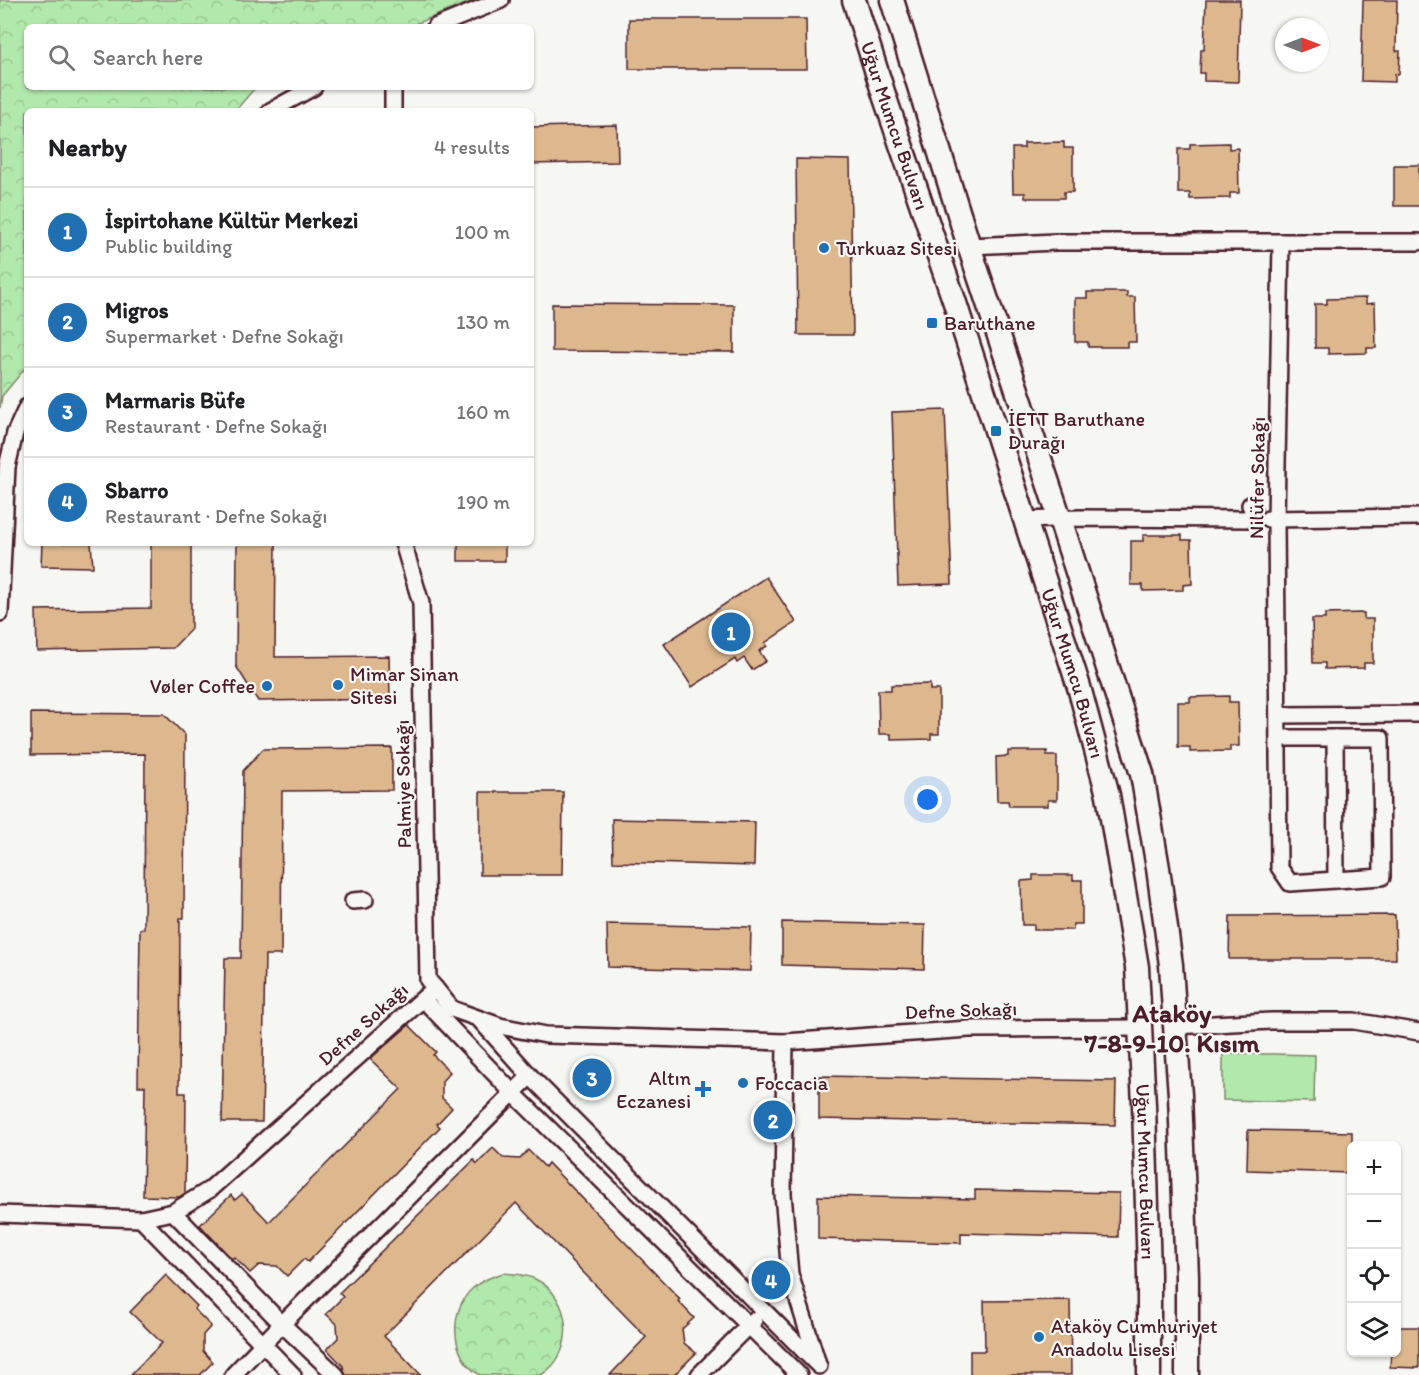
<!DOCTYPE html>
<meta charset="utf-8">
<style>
body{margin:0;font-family:Itim,sans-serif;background:#f6f6f6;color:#202124}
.controls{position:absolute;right:18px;bottom:18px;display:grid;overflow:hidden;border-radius:9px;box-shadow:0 2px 4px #0004}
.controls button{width:54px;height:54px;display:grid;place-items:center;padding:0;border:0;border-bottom:2px solid #e0e0e0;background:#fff;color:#202124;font:30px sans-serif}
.compass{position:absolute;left:1275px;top:18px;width:54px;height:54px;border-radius:50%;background:#fff;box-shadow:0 2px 4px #0004;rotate:90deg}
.you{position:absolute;left:928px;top:800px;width:21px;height:21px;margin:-15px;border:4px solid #fff;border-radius:50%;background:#1a73e8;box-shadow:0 0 0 9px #1a73e833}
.badge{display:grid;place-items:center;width:39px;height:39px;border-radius:50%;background:#1f6fb2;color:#fff;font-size:20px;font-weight:700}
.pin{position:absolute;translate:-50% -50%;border:3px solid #fff;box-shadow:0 2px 6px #0006}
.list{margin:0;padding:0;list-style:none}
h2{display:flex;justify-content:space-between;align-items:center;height:78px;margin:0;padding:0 24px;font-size:26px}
h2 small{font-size:20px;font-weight:400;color:#757577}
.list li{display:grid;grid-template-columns:39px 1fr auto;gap:18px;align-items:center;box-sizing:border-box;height:90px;padding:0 24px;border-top:2px solid #e0e0e0}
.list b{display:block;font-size:22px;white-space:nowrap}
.list p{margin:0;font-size:20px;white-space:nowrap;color:#757577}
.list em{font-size:20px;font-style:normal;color:#757577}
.icon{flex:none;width:33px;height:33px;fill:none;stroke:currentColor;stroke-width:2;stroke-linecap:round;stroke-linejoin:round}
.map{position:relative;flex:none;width:1419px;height:1375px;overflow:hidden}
.search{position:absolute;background:#fff;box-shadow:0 2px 4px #0004;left:24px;top:24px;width:510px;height:66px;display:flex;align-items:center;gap:15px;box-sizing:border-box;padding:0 21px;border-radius:9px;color:#757577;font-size:22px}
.panel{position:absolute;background:#fff;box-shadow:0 2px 4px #0004;left:24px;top:108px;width:510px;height:438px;border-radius:9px}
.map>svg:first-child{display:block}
.forest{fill:url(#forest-crowns);stroke:#7e846b;stroke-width:1.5}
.pitch{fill:#b1e8ab;stroke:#7e846b;stroke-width:1.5}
.building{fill:#ddb88e;stroke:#4a1f2b;stroke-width:1.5}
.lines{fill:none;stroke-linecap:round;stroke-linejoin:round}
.street-casing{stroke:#4a1f2b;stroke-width:20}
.secondary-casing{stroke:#4a1f2b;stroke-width:27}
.street{stroke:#f6f6f2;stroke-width:15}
.secondary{stroke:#f6f6f2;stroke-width:22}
.poi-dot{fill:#1f6fb2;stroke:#f6f6f2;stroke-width:2}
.labels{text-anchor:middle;stroke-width:4.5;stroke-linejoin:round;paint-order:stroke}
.street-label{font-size:20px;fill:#4a1f2b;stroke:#f6f6f2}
.poi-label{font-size:20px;fill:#4a1f2b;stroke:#f6f6f2;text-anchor:start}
.district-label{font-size:26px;font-weight:bold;fill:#4a1f2b;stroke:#f6f6f2}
</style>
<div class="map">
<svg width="1419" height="1375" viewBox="0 0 1419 1375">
<defs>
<pattern id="forest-crowns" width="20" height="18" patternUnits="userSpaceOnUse" patternTransform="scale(1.5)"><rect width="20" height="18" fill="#b1e8ab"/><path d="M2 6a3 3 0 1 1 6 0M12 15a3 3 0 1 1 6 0" fill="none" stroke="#9ac793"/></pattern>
</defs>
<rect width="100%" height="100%" fill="#f6f6f2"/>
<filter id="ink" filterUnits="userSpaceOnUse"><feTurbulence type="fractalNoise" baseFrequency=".0167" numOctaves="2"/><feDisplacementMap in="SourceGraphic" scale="12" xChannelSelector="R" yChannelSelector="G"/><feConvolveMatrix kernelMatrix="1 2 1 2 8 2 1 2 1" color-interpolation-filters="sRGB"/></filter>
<g filter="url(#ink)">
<g class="forest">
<polygon points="0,0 475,0 408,27 27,27 27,87 259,87 253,90 235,111 27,111 27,366 2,396 0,408"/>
<path d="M 503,1273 C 515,1274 525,1274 535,1279 C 572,1296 577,1354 541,1375 L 480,1375 C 450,1358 448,1310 473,1288 C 482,1280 492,1277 503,1273 Z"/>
</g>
<polygon class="pitch" points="1223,1053 1315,1055 1314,1102 1223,1100"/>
<g class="building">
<polygon points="1206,0 1240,0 1238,82 1204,81 1204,73 1200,73 1201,50 1204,50"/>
<polygon points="1363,0 1397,0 1396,51 1400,51 1399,74 1395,74 1395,82 1361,81"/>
<polygon points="629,19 806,19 807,69 629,69"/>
<polygon points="617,125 618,162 531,164 531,127"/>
<polygon points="1064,142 1064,148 1073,148 1073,192 1064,192 1064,198 1025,198 1025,193 1013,193 1012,148 1024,148 1024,143"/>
<polygon points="1229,143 1229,149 1238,148 1239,193 1230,193 1230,198 1190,199 1190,193 1178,193 1178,149 1190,149 1190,144"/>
<polygon points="796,159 850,160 853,335 798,335"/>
<rect x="1394" y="165" width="25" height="41"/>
<polygon points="1087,292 1127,292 1127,297 1135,297 1136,342 1127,342 1127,347 1088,347 1088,342 1075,342 1075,298 1087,298"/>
<polygon points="1366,298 1366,304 1375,303 1376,348 1367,348 1367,353 1328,354 1328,348 1315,348 1315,304 1327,304 1327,299"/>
<polygon points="552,304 734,305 734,352 552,351"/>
<polygon points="945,410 952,584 898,586 892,412"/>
<polygon points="1143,535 1182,535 1182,540 1191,540 1192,584 1183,585 1183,590 1143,591 1143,585 1131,585 1131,541 1143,541"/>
<polygon points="42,543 91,543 93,567 41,566"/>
<polygon points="151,543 191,543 191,629 173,648 37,651 36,610 151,608"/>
<polygon points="237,543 276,543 275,657 389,656 390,699 258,701 236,666"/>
<rect x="458" y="543" width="47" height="18"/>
<polygon points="766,577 796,622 765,643 767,646 759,651 766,661 752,670 744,658 737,663 735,659 692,687 664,644"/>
<polygon points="1364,613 1364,619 1373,619 1373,663 1364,663 1364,668 1325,669 1325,663 1313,663 1312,619 1325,619 1325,614"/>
<polygon points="930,684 930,690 939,690 939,734 931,734 931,739 891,740 891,734 879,734 878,690 891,690 891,685"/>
<polygon points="1229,696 1229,702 1238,702 1239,746 1230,746 1230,751 1190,752 1190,747 1178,747 1178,702 1190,702 1190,697"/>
<polygon points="31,713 164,714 185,735 184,918 180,918 179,1093 186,1093 185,1193 179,1197 143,1196 145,1086 138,1086 140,929 144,929 145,754 31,755"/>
<polygon points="392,748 392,790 282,791 281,955 265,955 262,1122 222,1122 225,958 241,958 243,771 263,749"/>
<polygon points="1008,751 1047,751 1047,756 1057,756 1057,800 1048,800 1048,806 1009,806 1008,801 997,801 996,757 1008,756"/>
<polygon points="480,792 563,792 562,875 480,875"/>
<polygon points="612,819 755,822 754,866 613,862"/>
<polygon points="1033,875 1073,875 1073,880 1082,880 1082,924 1073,924 1073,930 1034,930 1034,925 1022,925 1021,881 1033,880"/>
<polygon points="1395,915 1396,959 1229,959 1230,916"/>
<polygon points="782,922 925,925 924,969 782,965"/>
<polygon points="607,924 751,927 750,971 608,967"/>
<polygon points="409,1025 436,1052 433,1055 450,1072 442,1081 442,1098 452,1108 437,1124 440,1127 308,1262 304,1259 287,1276 277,1266 259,1265 250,1273 234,1257 232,1259 200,1225 231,1195 235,1200 242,1194 269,1222 401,1089 370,1059"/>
<polygon points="819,1076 1116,1081 1115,1125 819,1119"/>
<polygon points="1248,1130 1352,1132 1352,1173 1247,1170"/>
<polygon points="493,1148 503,1158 520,1159 528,1150 545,1167 548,1163 680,1299 678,1301 694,1318 682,1329 684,1343 696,1353 674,1375 610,1375 646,1337 516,1203 384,1336 421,1375 345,1375 343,1366 327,1349 338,1338 337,1324 326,1314 343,1297 339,1293 474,1160 477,1164"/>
<polygon points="975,1190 1119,1193 1118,1237 961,1233 961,1243 818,1239 818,1196 975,1199"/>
<polygon points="166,1275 197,1306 194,1309 211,1326 203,1335 203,1351 213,1362 200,1375 130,1375 162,1343 130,1312"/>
<polygon points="1070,1300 1071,1375 970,1375 970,1351 985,1351 984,1301"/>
<polygon points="1396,1327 1419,1327 1419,1368 1390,1367 1391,1353 1396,1353"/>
</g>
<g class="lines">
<g class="street-casing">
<g id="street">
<polyline points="435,27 501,0"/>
<polyline points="270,111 314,87"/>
<polyline points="393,111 393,87"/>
<polyline points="969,246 1055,242 1419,242"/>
<polyline points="1268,519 1419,517"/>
<polyline points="1025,520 1079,518 1256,519 1250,505"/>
<polyline points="403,543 421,603 428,980 435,988"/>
<polyline points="0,613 7,467 15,433 27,407"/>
<polyline points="1279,715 1419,714"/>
<polyline points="1279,738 1381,738 1382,877 1290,883 1279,867 1276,520 1281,242"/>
<polyline points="1335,738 1336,880"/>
<polyline points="353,901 365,900"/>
<polyline points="423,999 513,1093 799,1375"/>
<polyline points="479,1019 530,1076 819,1366"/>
<polyline points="1175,1026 1271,1021 1354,1021 1419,1032"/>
<polyline points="785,1042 783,1194 790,1274 817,1361"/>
<polyline points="173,1212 282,1324 336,1375"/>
<polyline points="0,1214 141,1219 173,1212 209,1190 435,988 452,1009 500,1026 546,1035 785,1042 969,1029 1140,1028"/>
<polyline points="141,1219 293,1375"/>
<polyline points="233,1375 282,1324 530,1076"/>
<polyline points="699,1375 754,1320"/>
</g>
</g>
<g class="secondary-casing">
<g id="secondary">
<path id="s1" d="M 854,0 L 885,98 L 954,300 L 1079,687 L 1108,795 L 1137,967 L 1144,1105 L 1149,1274 L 1149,1375"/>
<polyline points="892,0 969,246 1060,519 1142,774 1158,868 1171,965 1175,1026 1180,1095 1187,1277 1187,1375"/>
</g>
</g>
<use href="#street" class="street"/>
<use href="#secondary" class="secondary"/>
</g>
</g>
<g class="poi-dot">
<circle cx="824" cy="248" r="6"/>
<rect x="926" y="317" width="12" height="12" rx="3"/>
<rect x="990" y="425" width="12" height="12" rx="3"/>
<circle cx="338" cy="685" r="6"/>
<circle cx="267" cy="686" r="6"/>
<circle cx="743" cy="1083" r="6"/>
<path d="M700 1080h6v6h6v6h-6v6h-6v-6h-6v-6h6z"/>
<circle cx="1039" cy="1337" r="6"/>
</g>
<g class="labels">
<g class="street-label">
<text dy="7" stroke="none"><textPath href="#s1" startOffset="132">Uğur Mumcu Bulvarı</textPath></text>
<text transform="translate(1257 478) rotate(-89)" y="7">Nilüfer Sokağı</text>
<text dy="7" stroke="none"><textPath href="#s1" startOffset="708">Uğur Mumcu Bulvarı</textPath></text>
<text transform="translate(403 784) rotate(-91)" y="7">Palmiye Sokağı</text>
<text transform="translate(961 1010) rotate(-2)" y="7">Defne Sokağı</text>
<text transform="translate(363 1024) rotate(-42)" y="7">Defne Sokağı</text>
<text dy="7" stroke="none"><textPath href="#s1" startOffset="1214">Uğur Mumcu Bulvarı</textPath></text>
</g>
<g class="poi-label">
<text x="836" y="255">Turkuaz Sitesi</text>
<text x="944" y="330">Baruthane</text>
<text x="1008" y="426">İETT Baruthane<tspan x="1008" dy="23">Durağı</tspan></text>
<text x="350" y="681">Mimar Sinan<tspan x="350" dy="23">Sitesi</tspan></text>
<text x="255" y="693" text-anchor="end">Vøler Coffee</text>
<text x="691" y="1085" text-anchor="end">Altın<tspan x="691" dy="23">Eczanesi</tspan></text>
<text x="755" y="1090">Foccacia</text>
<text x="1051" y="1333">Ataköy Cumhuriyet<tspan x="1051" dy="23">Anadolu Lisesi</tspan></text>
</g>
<g class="district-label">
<text x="1172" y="1022">Ataköy<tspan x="1172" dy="30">7-8-9-10. Kısım</tspan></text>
</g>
</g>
</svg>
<div class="controls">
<button>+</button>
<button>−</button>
<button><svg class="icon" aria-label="locate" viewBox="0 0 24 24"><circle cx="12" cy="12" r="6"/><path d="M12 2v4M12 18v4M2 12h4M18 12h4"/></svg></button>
<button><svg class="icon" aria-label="layers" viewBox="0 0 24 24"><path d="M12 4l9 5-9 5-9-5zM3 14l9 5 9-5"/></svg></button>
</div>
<svg class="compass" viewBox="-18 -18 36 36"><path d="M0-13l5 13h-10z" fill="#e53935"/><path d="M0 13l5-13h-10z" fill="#757577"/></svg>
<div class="you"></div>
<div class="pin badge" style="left:731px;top:632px">1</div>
<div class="pin badge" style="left:773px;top:1120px">2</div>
<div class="pin badge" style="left:592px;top:1078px">3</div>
<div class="pin badge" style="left:771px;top:1280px">4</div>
<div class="search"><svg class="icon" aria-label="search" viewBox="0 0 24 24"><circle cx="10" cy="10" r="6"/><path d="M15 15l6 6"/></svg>Search here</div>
<section class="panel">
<h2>Nearby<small>4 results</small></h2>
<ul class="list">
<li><span class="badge">1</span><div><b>İspirtohane Kültür Merkezi</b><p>Public building</p></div><em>100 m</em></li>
<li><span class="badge">2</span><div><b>Migros</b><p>Supermarket · Defne Sokağı</p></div><em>130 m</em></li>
<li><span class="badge">3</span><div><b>Marmaris Büfe</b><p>Restaurant · Defne Sokağı</p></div><em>160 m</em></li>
<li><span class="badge">4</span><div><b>Sbarro</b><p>Restaurant · Defne Sokağı</p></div><em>190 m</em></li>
</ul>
</section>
</div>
